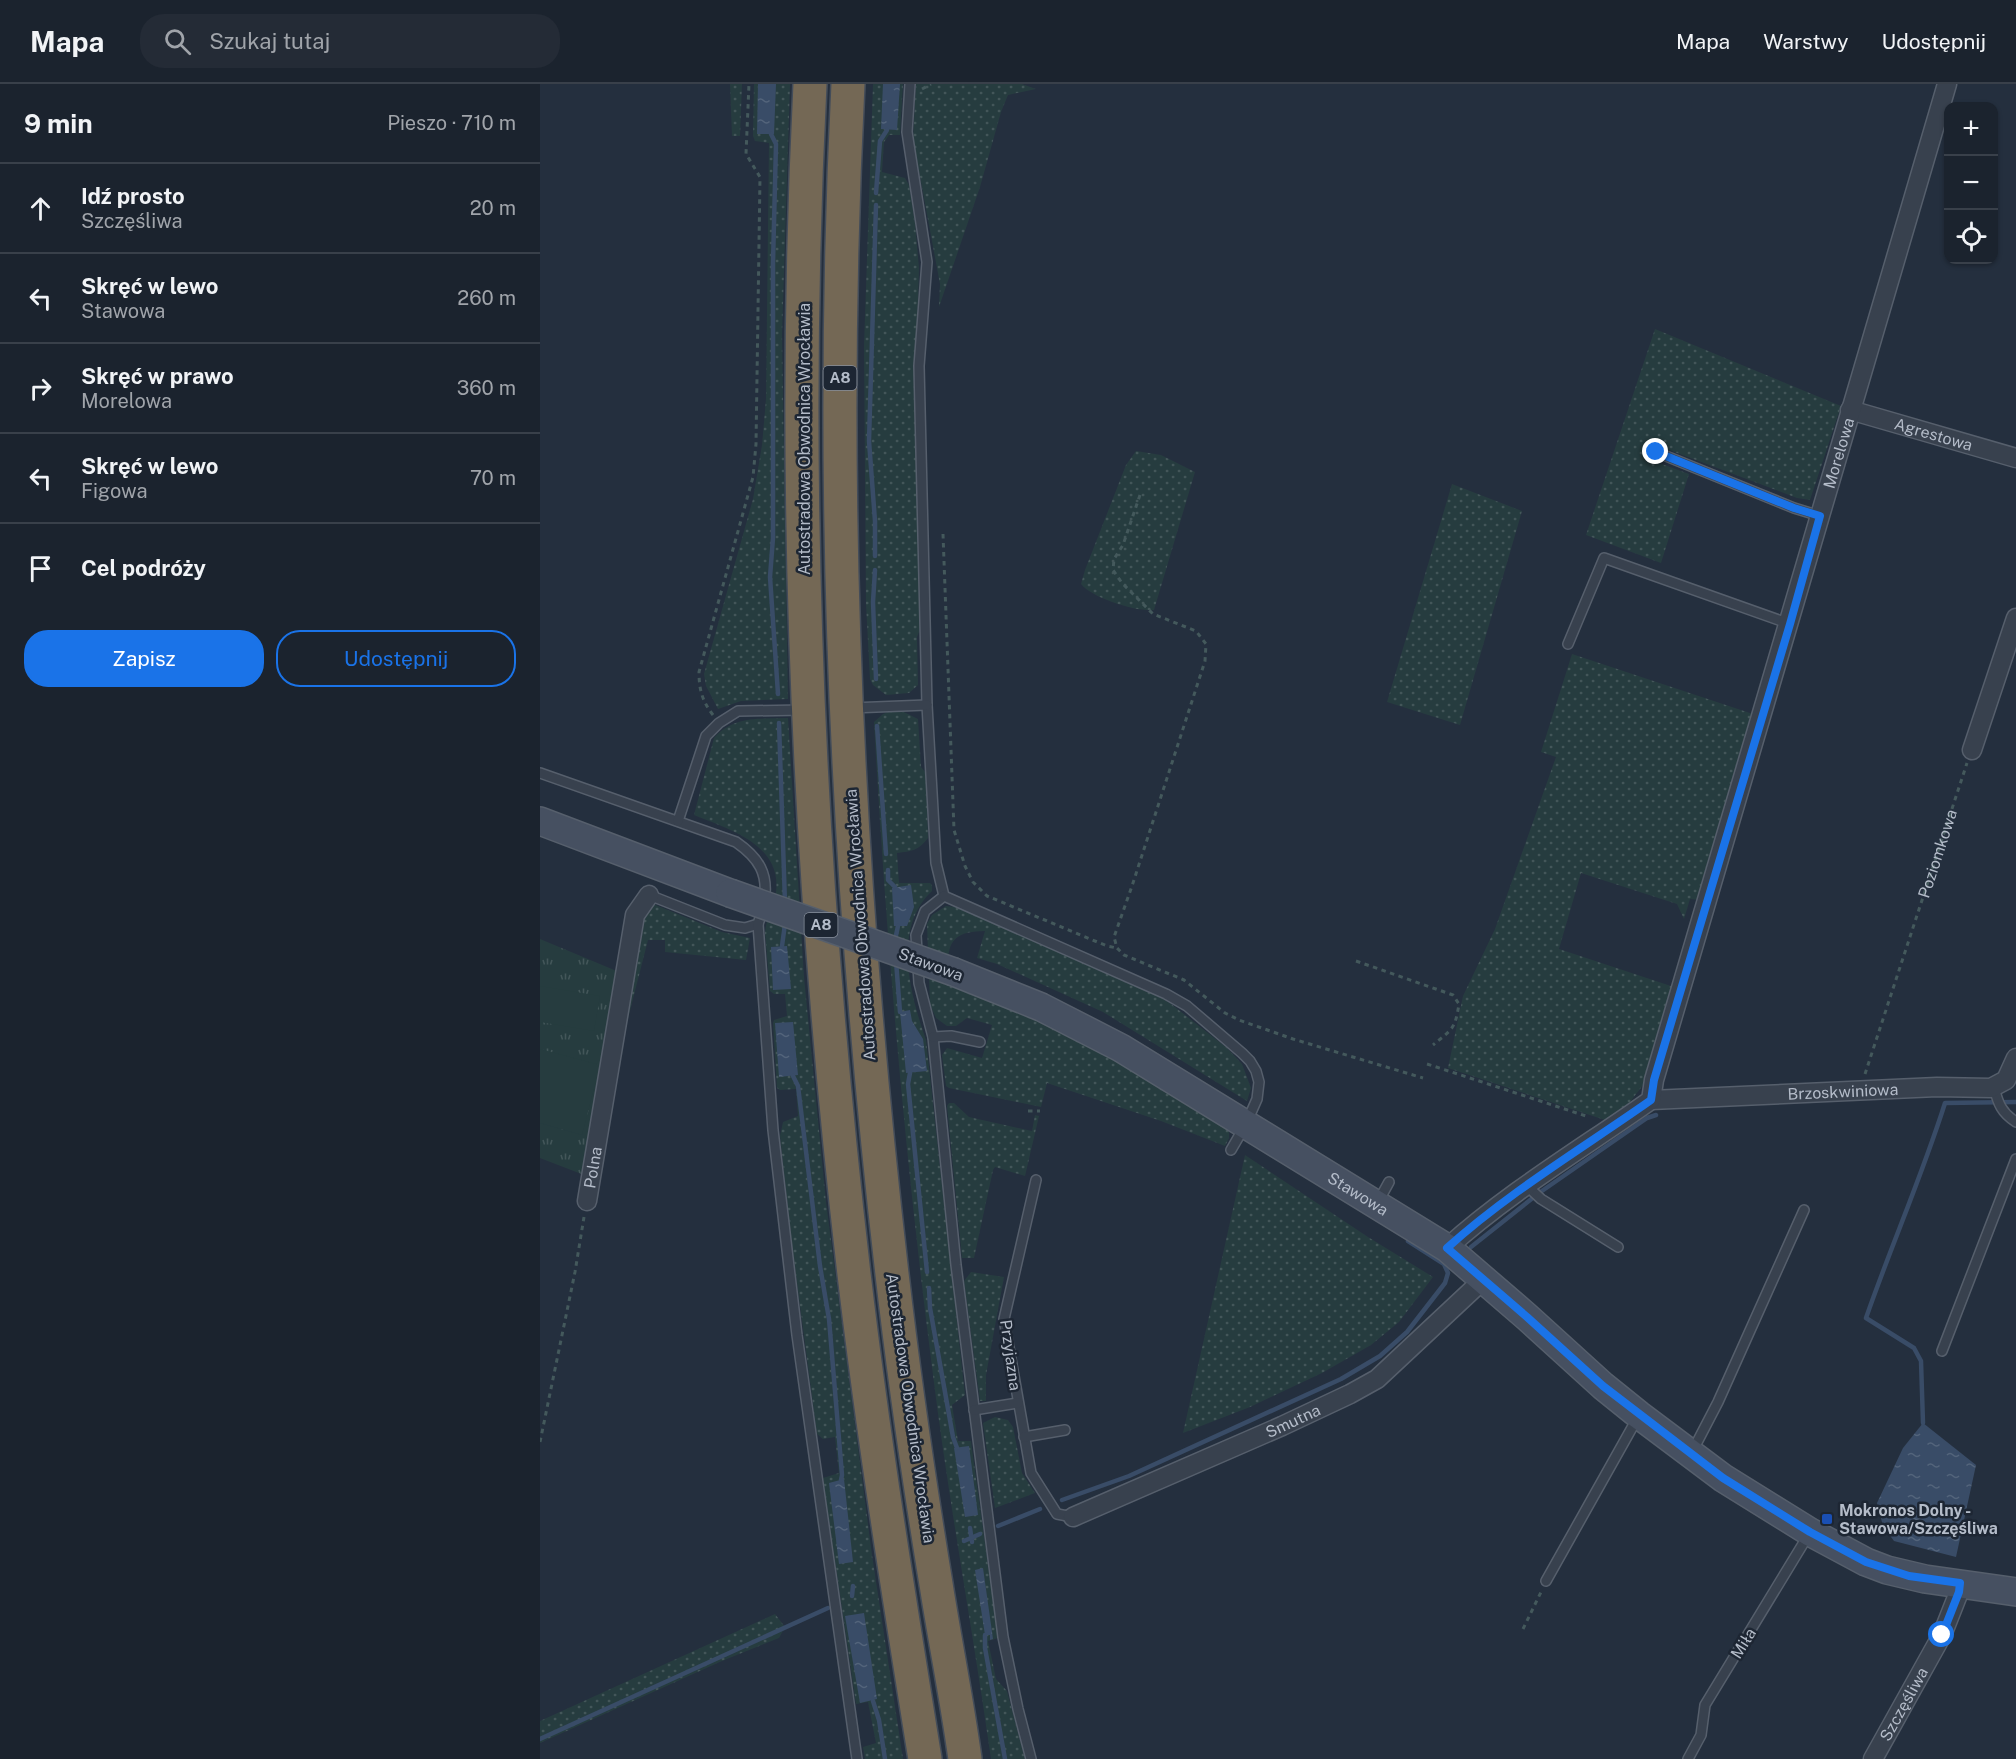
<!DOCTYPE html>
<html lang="pl">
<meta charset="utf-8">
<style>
body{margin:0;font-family:"Public Sans",sans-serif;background:#242b36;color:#f1f3f6}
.controls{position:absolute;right:18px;top:18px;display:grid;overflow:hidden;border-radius:12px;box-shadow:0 2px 4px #0004}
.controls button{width:54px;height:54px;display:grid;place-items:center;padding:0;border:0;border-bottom:2px solid #39404a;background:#1b232e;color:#f1f3f6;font:30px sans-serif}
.stop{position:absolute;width:18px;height:18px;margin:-14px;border:4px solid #1a73e8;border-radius:50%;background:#fff}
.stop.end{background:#1a73e8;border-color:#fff;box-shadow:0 2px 6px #0008}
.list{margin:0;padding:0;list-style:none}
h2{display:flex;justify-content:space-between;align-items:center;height:78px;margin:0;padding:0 24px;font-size:26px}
h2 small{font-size:20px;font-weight:400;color:#a0a4aa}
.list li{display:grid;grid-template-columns:39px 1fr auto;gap:18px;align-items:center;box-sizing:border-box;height:90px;padding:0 24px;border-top:2px solid #39404a}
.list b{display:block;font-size:22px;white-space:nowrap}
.list p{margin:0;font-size:20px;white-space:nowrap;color:#a0a4aa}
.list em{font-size:20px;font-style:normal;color:#a0a4aa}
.actions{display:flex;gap:12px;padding:18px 24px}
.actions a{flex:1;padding:14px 0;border:2px solid #1a73e8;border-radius:24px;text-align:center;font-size:21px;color:#1a73e8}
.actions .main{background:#1a73e8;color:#fff}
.icon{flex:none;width:33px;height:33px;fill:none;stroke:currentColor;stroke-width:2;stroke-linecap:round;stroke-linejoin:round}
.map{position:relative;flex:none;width:1476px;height:1675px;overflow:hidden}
header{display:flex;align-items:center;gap:36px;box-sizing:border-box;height:84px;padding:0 30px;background:#1b232e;border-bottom:2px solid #39404a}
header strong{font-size:28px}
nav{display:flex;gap:33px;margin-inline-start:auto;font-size:21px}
.search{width:420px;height:54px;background:#242b36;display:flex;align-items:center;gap:15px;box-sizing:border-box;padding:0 21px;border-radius:24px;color:#a0a4aa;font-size:22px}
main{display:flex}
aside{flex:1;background:#1b232e}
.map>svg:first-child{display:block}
.grass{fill:url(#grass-dots)}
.park{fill:url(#park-tufts)}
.pitch{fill:#263c3f}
.water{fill:url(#water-ripples)}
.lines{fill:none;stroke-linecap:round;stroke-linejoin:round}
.stream{stroke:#394c67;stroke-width:4.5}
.lane-casing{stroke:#565f6c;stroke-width:12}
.street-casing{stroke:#565f6c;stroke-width:21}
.secondary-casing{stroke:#565f6c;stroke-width:30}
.highway-casing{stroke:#434c59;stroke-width:36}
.path{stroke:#44595c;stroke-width:3;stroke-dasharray:4.5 4.5;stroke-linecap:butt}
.lane{stroke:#38414e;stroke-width:9}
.street{stroke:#38414e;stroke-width:18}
.secondary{stroke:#465061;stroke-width:27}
.highway{stroke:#746855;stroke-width:33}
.secondary-bridge-casing{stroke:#565f6c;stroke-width:30;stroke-linecap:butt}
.secondary-bridge{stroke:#465061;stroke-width:27}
.route{stroke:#1a73e8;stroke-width:8}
.transit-dot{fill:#1a4fb4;stroke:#1d2633;stroke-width:2}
.labels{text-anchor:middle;stroke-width:5;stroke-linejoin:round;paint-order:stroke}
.shield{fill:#1d2633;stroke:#878f9c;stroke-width:1.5}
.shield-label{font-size:15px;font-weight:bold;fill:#b4bcc9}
.street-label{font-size:16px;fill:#b4bcc9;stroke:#1d2633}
.poi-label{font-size:16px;font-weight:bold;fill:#b4bcc9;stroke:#1d2633;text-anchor:start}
</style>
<header>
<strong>Mapa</strong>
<div class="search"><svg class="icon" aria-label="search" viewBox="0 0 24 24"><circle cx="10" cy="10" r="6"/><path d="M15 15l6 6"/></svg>Szukaj tutaj</div>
<nav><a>Mapa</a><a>Warstwy</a><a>Udostępnij</a></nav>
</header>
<main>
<aside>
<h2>9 min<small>Pieszo · 710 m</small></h2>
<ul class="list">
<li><svg class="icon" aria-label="ahead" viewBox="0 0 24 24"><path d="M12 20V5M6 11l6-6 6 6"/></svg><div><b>Idź prosto</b><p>Szczęśliwa</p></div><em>20 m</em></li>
<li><svg class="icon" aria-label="left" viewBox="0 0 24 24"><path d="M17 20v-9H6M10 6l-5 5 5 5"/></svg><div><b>Skręć w lewo</b><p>Stawowa</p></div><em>260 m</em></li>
<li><svg class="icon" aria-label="right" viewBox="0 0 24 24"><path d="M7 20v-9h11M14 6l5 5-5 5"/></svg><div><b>Skręć w prawo</b><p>Morelowa</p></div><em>360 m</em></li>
<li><svg class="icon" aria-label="left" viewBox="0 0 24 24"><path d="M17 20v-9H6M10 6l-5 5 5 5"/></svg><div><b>Skręć w lewo</b><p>Figowa</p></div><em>70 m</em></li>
<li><svg class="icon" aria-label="arrive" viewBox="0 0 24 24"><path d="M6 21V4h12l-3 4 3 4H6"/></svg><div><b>Cel podróży</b></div></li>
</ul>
<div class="actions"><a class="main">Zapisz</a><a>Udostępnij</a></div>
</aside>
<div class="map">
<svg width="1476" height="1675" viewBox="0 0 1476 1675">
<defs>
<pattern id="grass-dots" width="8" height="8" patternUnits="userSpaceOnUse" patternTransform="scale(1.5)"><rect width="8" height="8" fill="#263c3f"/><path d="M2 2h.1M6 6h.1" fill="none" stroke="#435659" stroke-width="1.8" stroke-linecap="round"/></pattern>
<pattern id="park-tufts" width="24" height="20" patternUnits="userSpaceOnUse" patternTransform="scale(1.5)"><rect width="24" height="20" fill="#263c3f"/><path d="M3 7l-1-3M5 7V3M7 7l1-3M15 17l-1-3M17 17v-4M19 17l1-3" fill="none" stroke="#435659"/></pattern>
<pattern id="water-ripples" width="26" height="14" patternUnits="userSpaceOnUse" patternTransform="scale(1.5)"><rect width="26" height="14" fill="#394c67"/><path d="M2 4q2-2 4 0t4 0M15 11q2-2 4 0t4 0" fill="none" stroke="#53647b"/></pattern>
</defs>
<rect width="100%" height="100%" fill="#242f3e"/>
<g class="grass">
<polygon points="190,0 202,0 200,52 192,52"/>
<polygon points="214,0 250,0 242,251 248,615 201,617 178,625 166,602 164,590 213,415 222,361 226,315 229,59 215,57 213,52"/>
<polygon points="333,0 363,0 360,51 349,51 344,58 342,88 365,94 369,101 375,139 379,184 375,319 381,543 377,553 378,601 369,609 346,611 333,601 330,595 326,520 324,262"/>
<polygon points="376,0 482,0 496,5 468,11 461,28 440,103 399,223 400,200 373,55"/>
<polygon points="1115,245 1301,322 1270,416 1257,414 1116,361 1111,376 1149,390 1121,479 1046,451"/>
<path d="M 596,367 L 621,371 L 655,388 L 614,526 C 596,528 552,514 541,500 L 545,486 L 586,381 Z"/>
<polygon points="912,400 982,427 920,641 847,618"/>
<polygon points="1032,570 1213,630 1159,816 1150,815 1144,835 1137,820 1041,789 1019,865 1134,903 1107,996 1086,1023 1068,1037 908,984 923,912 955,845 1016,673 1001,668"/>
<path d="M 350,627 L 364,628 L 378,635 L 381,683 L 386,689 L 388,754 C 378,767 372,767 357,769 L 359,799 L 390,799 L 392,801 L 392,807 C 352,844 370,910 386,956 L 425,1311 L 412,1321 L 418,1357 L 431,1357 L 432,1365 L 458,1554 L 448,1557 L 456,1595 L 467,1607 L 485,1675 L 451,1675 C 433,1547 409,1420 393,1291 C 365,1074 346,856 334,638 L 343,630 Z"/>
<path d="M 248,634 L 264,893 L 286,1118 L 332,1471 L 363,1675 L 325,1675 L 323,1663 L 336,1659 L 328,1618 L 316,1620 L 283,1394 L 299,1389 L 295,1353 L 283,1355 L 277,1350 L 252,1161 L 240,1052 L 243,1038 L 258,1032 L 256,1005 L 240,1006 L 237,1004 L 233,939 L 234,936 L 247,932 L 245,910 L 234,910 L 230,907 L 225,849 C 226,834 234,822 236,808 C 242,760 188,745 154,731 L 174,654 C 194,631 220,635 248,634 Z"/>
<polygon points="113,820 182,848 210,854 206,876 125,868 125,856 108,856 82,958 101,831"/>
<path d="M 406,822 L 415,823 L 615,910 L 631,920 L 687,964 L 702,980 L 711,1004 L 707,1017 L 563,928 L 457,880 L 437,874 L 445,847 C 404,847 408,867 408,899 L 466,920 L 565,967 L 689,1045 L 689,1054 L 685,1062 L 621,1037 L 507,999 L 501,1023 L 409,1004 L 406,1002 L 402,971 L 407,964 L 442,974 L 452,941 L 427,934 L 416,942 L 407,942 L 396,934 L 390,921 L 387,840 L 392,831 Z"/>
<polygon points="409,1019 414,1019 429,1033 492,1047 495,1031 499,1032 485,1092 455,1083 453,1086 434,1174 422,1174 407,1022"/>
<polygon points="705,1071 828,1153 893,1193 859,1238 831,1261 782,1289 710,1323 643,1349"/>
<polygon points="431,1188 464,1193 446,1291 446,1317 440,1317 424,1197"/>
<polygon points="455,1333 468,1336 473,1343 482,1389 495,1409 455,1424 443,1339"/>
<polygon points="235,1530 245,1543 239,1554 182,1577 0,1659 0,1637"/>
</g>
<polygon class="park" points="0,855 79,888 44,1091 0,1074"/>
<g class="pitch">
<polygon points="0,902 60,912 54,947 0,938"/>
<polygon points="0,965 60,981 42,1051 0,1039"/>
</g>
<g class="water">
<polygon points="218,0 236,0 234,50 217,50"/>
<polygon points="343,0 360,0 357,46 341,45"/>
<polygon points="371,801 374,823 367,842 354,842 352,804"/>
<polygon points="247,862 251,905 233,906 231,863"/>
<polygon points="370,926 372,937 383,955 387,987 366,989 360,928"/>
<polygon points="253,938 258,991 239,993 235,939"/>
<polygon points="1383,1339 1436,1381 1416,1473 1354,1457 1343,1442 1337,1419 1363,1364"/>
<polygon points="429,1362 438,1431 425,1433 414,1364"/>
<polygon points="304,1395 313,1478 299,1480 289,1399"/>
<polygon points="443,1484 453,1555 450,1556 450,1551 445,1551 435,1486"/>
<polygon points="324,1529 337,1615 320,1619 305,1532"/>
</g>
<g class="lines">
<g class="stream">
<polyline points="231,50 236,60 233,179 233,454 230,493 238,610"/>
<polyline points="336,109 340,57 347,46"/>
<polyline points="335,472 335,437 329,357 336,121"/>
<polyline points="335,486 333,518 336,595"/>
<polyline points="239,639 245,819"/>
<polyline points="337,642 346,770"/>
<polyline points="348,786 348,796 355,803"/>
<polyline points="355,856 358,842"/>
<polyline points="242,862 245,840"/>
<polyline points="356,877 360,928"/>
<polyline points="370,989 368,1000 387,1188"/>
<polyline points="253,992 258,1002 280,1182 289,1235 302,1391 301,1396"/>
<polyline points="931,1163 999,1109 1107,1034 1116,1031"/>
<polyline points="389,1204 390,1224 413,1353 417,1364"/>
<path d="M 1383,1339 L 1381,1277 L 1374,1264 L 1326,1234 C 1351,1162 1382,1092 1405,1019 L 1476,1018"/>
<polyline points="522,1416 589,1392 801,1295 840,1272 867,1248 905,1199 908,1189 904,1180 868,1157"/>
<polyline points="458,1442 500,1425"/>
<polyline points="430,1444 432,1458"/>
<polyline points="424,1457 440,1450"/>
<polyline points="312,1512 313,1502"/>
<polyline points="445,1551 445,1564 465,1675"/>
<polyline points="333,1617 339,1636 345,1675"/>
<polyline points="0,1655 288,1524"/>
</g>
<g class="lane-casing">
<g id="lane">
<polyline points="370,0 367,48 387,178 379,282 387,621 396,779 404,812"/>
<polyline points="1116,368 1254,424 1280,432"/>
<polyline points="1028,560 1064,474 1250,540"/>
<polyline points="311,624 387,621"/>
<path d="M 0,689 L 196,758 C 219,774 229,790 224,818"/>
<polyline points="138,737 166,652 179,639 198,627 264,626"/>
<polyline points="109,811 185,841 205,844 218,840 220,834"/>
<polyline points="404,812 385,827 376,851 379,899 393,953 416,1181 463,1553 478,1625 491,1675"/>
<polyline points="404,812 626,910 647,922 702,969 710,977 716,987 719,998 717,1015 706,1040 691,1066"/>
<polyline points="218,840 233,1046 257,1251 317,1675"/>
<polyline points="393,953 411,952 440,958"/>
<path d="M 1454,1003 C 1458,1020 1462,1029 1476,1038"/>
<polyline points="496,1096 464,1235 491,1389 517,1430 533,1433"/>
<polyline points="987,1102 1001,1115 1078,1163"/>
<polyline points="838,1118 849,1098"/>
<polyline points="1402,1267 1476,1075"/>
<polyline points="434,1326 478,1319"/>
<polyline points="484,1353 525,1346"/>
<polyline points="1152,1368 1178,1318 1264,1126"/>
<polyline points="1006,1497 1098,1333"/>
<polyline points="1148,1675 1161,1651 1165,1621 1269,1450"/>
</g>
</g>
<g class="street-casing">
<g id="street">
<path id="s2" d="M 1310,326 L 1476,374"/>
<polyline points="1432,666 1476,534"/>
<path id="s3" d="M 1111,1016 L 1397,1003 L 1451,1004 L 1466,996 L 1476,974"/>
<path id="s4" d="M 47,1117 L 95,831 L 109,811"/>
<path id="s5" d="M 907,1164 C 969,1108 1043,1064 1111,1016 L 1114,996 L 1407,0"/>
<path id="s6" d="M 533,1433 L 742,1342 L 810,1310 L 837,1295 L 944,1195"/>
<path id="s7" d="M 1333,1675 L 1402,1551 L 1419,1508 L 1420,1499"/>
</g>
</g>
<g class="secondary-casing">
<g id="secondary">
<polyline points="0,737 190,809"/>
<path id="s8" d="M 414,888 L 501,923 L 581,964 L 907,1164 L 987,1233 L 1063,1302 L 1099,1331 L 1183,1394 L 1270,1448 L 1326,1478 L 1347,1486 L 1385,1495 L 1476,1508"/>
</g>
</g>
<g class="highway-casing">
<g id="highway">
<path d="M 270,0 C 250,397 268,795 314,1190 C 333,1352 359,1514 385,1675"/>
<path d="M 308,0 C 288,397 306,795 352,1190 C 364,1294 379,1397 396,1500 C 405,1558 417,1616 425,1675"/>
</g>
</g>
<g class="path">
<polyline points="382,5 391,0"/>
<polyline points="600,411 583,461 574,475 573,486 582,499 613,530 656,547 666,560 665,577 592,802 574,853 577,864 584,871 644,896 685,929 699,936 753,955 883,994"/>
<polyline points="403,450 414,746 425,782 433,798 447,812 567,862 577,864"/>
<path d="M 173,631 C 162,617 159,605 159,588 L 213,393 L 216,360 L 220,93 L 206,70 L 209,0"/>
<path d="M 816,877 L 913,911 L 919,920 C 915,946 912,945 893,961"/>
<polyline points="887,980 1049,1033"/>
<path id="s1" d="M 1325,990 L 1427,679"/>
<polyline points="488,1027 500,1027"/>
<polyline points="0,1358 35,1188 44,1133"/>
<polyline points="983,1545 1002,1506"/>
</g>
<use href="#lane" class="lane"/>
<use href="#street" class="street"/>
<use href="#secondary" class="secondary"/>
<use href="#highway" class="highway"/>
<g class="secondary-bridge-casing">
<polyline id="secondary-bridge" points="190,809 414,888"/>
</g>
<use href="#secondary-bridge" class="secondary-bridge"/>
</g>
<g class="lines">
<path class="route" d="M 1116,368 L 1254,424 L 1280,432 L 1250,540 L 1114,996 L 1111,1016 C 1043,1064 969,1108 907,1164 L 987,1233 L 1063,1302 L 1183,1394 L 1270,1448 L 1326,1478 L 1369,1492 L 1420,1499 L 1419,1508 L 1402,1551"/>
</g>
<rect class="transit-dot" x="1281" y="1429" width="12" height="12" rx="3"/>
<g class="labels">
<g class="shield">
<rect x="283.5" y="282" width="33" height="24" rx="4.5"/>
<rect x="264.5" y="829" width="33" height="24" rx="4.5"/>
</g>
<g class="shield-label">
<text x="300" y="299">A8</text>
<text x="281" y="846">A8</text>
</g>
<g class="street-label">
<text dy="6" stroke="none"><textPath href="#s2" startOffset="87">Agrestowa</textPath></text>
<text transform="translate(264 355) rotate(-90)" y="6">Autostradowa Obwodnica Wrocławia</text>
<text dy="6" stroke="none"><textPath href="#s5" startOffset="926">Morelowa</textPath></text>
<text dy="6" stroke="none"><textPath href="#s1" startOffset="232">Poziomkowa</textPath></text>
<text transform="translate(320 841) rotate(-94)" y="6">Autostradowa Obwodnica Wrocławia</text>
<text transform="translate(391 880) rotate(20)" y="6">Stawowa</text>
<text dy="6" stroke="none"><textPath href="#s3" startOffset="192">Brzoskwiniowa</textPath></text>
<text dy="6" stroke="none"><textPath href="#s4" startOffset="34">Polna</textPath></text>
<text dy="6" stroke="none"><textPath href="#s8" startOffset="462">Stawowa</textPath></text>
<text transform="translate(471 1271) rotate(82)" y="6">Przyjazna</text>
<text transform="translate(371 1324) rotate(82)" y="6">Autostradowa Obwodnica Wrocławia</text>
<text dy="6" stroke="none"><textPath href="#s6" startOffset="240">Smutna</textPath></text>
<text transform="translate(1203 1559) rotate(-58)" y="6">Miła</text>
<text dy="6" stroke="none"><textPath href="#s7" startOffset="63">Szczęśliwa</textPath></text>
</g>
<g class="poi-label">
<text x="1299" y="1432">Mokronos Dolny -<tspan x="1299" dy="18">Stawowa/Szczęśliwa</tspan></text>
</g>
</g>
</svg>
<div class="controls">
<button>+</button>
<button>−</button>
<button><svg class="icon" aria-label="locate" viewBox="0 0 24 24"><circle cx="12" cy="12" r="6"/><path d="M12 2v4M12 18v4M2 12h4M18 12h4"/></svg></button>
</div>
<div class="stop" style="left:1402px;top:1551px"></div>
<div class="stop end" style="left:1116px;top:368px"></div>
</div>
</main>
